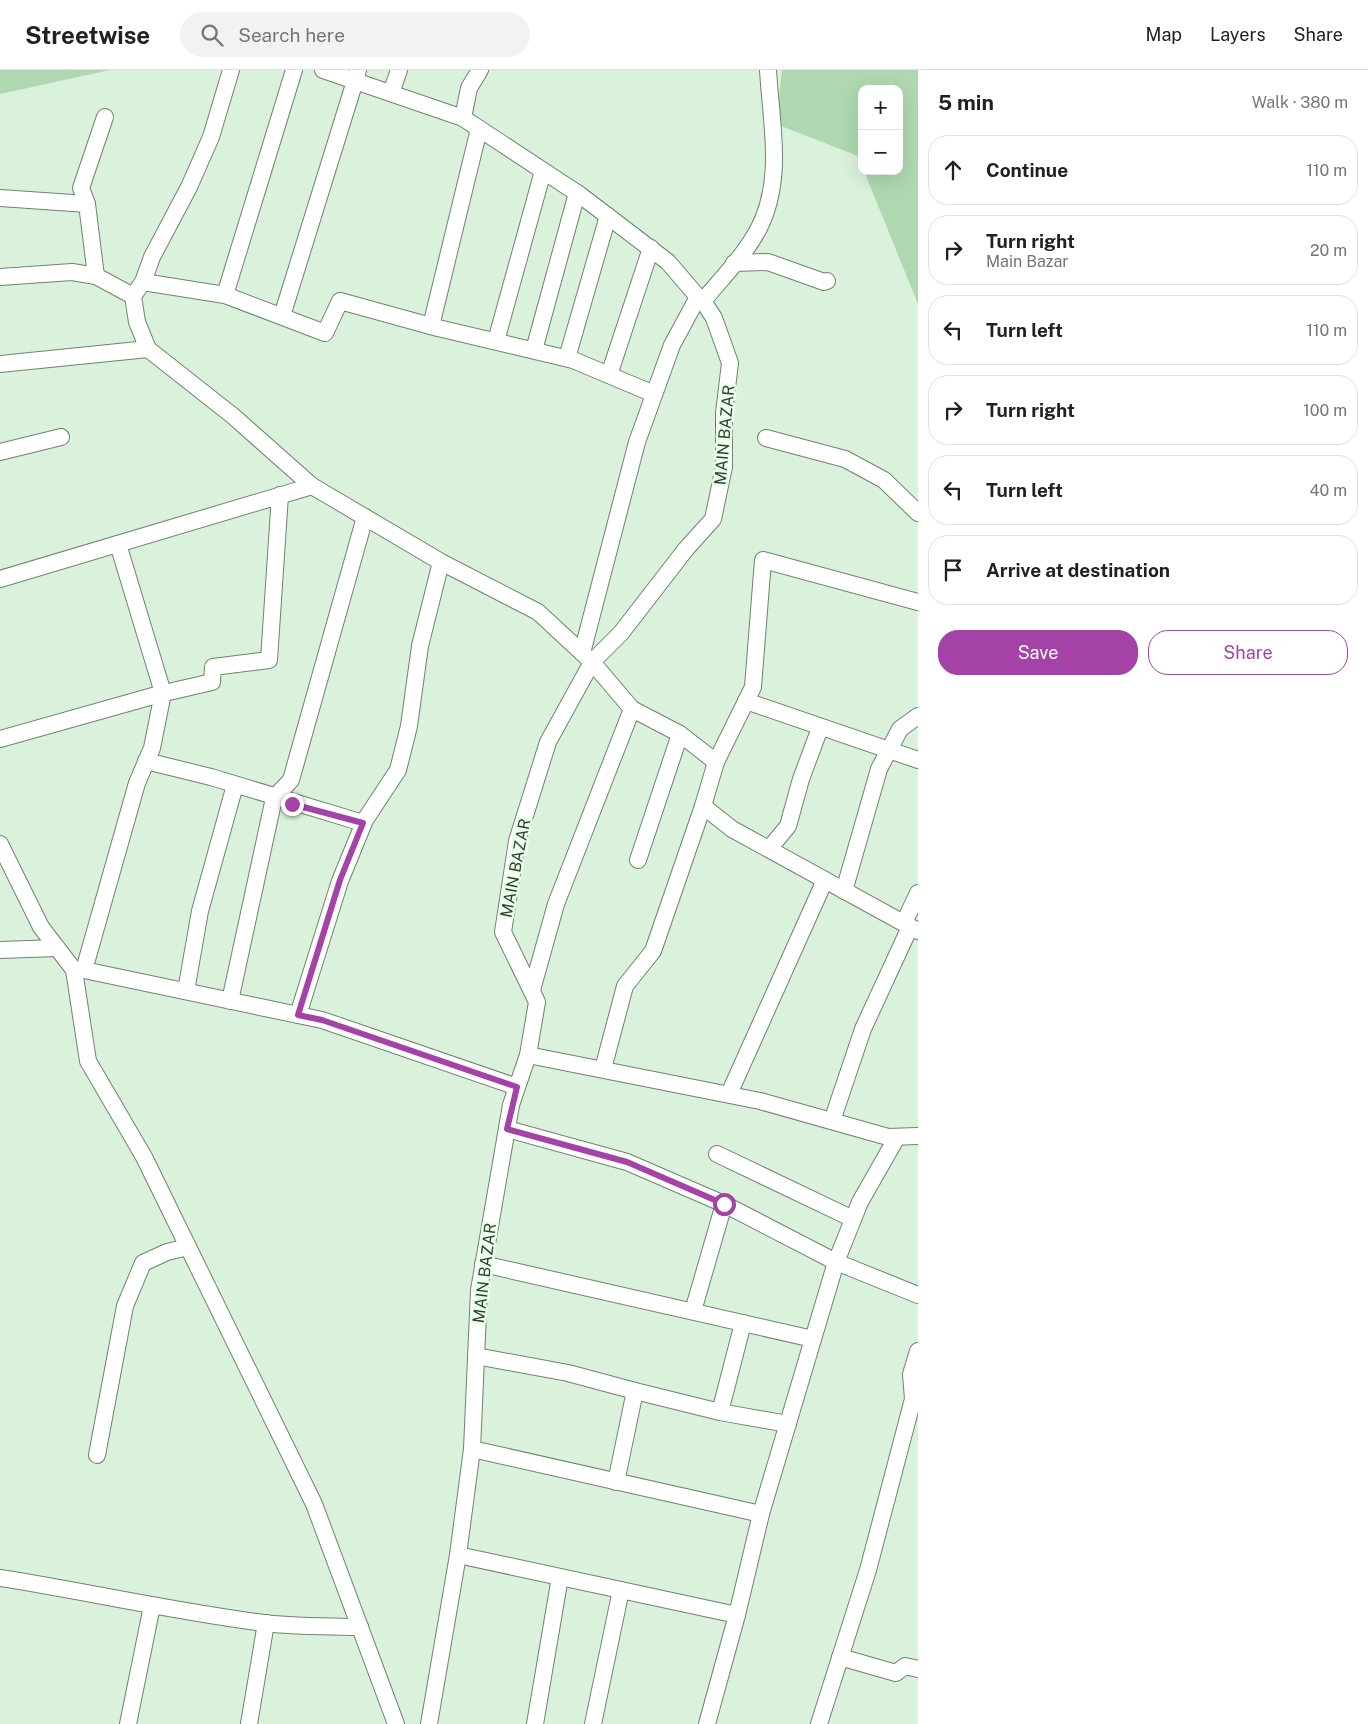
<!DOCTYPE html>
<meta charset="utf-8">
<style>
body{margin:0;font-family:"Public Sans",sans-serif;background:#f2f2f2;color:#202124}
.controls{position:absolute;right:15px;top:15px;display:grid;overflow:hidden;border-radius:10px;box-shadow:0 5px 20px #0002}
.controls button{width:45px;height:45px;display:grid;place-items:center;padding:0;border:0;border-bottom:1px solid #e0e0e0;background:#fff;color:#202124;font:25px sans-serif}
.stop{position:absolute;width:15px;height:15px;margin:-11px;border:4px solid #a442a8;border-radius:50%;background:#fff}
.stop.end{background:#a442a8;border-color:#fff;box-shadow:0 1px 5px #0008}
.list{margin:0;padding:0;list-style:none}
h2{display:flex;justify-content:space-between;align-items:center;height:65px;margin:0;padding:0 20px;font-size:21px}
h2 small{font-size:16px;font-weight:400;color:#757577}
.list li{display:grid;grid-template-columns:32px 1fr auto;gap:15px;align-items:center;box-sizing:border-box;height:70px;margin:0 10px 10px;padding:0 10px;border:1px solid #e0e0e0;border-radius:20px}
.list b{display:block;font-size:19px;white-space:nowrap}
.list p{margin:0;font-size:16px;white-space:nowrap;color:#757577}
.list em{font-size:16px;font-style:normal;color:#757577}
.actions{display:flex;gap:10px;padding:15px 20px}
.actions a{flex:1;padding:11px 0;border:1px solid #a442a8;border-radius:20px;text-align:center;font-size:18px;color:#a442a8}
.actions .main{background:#a442a8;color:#fff}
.icon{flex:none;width:28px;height:28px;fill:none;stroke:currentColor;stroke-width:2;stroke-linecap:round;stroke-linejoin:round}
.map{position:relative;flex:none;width:918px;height:1654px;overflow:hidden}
header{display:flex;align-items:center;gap:30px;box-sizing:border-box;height:70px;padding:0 25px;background:#fff;border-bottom:1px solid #e0e0e0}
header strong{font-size:24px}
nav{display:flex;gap:28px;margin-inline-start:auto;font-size:18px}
.search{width:350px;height:45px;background:#f2f2f2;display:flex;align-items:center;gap:12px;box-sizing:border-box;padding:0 18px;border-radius:28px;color:#757577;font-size:19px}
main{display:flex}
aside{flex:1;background:#fff}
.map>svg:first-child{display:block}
.green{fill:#afd8b1}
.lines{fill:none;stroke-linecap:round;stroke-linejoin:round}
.minor-casing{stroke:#6f836f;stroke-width:18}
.minor{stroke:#fff;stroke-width:16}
.route{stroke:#a442a8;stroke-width:6}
.labels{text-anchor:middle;stroke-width:5;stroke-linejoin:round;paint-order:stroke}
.street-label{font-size:16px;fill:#343d34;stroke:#e8ffe8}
</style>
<header>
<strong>Streetwise</strong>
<div class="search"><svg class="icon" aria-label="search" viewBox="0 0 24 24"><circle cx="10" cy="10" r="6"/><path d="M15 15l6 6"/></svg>Search here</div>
<nav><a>Map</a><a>Layers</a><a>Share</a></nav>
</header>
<main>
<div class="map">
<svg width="918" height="1654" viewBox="0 0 918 1654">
<rect width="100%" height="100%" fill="#daf1db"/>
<g class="green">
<polygon points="0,0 110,0 0,24"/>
<polygon points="782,0 918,0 918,234 864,101 899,101 899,19 862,19 862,95 858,86 776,54"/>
</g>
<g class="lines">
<g class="minor-casing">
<g id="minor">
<polyline points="323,0 355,11 358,0"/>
<polyline points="391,23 399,0"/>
<polyline points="463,48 469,18 480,0"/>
<polyline points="0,128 87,134 96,206"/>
<polyline points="87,134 81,118 105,47"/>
<polyline points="734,193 768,192 824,212 827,211"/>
<polyline points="0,207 72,202 96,206 133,226 137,252 148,279"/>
<polyline points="143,212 225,225 325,263 340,231 438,258 573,290 654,324"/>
<polyline points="225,225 294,0"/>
<polyline points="133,226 143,212 152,187 189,117 211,67 231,0"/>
<polyline points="282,246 355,11 463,48 580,125 668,192 698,227"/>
<polyline points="431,256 479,59"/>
<polyline points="496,271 543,101"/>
<polyline points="534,280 577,123"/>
<polyline points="567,288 608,146"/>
<polyline points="0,294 148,279 233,346 312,416"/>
<polyline points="609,305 651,178"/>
<polyline points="766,368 845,389 884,410 918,443"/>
<polyline points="0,382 61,367"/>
<polyline points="441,492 538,542 592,592 632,639 680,664 716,692"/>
<polyline points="0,509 312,416 441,492 420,576 409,656 398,700 365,750 340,811 298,945"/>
<path d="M 582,583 L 637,372 L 672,275 L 698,227 L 703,231 C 722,208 745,185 759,158 C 784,109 771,53 768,0"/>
<polyline points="746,631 918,690"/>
<polyline points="0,669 160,624 212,612 213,597 269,590 280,425"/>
<polyline points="146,691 211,707 363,753"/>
<polyline points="703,736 732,759 918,861"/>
<polyline points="0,774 41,857 74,900 88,991 144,1087 314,1434 396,1654"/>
<polyline points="769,779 788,756 801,709 820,658"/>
<polyline points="638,790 680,664"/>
<polyline points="844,821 879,699 900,659 918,646"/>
<polyline points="904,853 918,823"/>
<polyline points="0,880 57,878"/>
<polyline points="74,900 84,900 322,950 517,1017"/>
<polyline points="84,900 137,713 152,678 163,623 118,474"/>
<polyline points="532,920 556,834 632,639"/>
<polyline points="186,921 200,841 235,715"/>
<polyline points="230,931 274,728 291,710 365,447"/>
<polyline points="528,985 760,1031 888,1067 918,1066"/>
<polyline points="603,999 625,916 653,881 703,736 716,692 753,617 763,490 918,532"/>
<polyline points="729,1024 825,810"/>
<polyline points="832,1051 863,959 910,857"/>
<polyline points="507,1059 627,1092 724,1134 836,1192 860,1132 897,1067"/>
<polyline points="717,1084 853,1149"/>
<polyline points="483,1194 813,1269"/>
<polyline points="693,1241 724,1134"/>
<polyline points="476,1286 568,1303 635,1321 616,1412"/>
<polyline points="635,1321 720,1342 743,1253"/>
<polyline points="913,1329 911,1304 918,1281"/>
<polyline points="720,1342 788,1354"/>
<polyline points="472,1379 761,1444 836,1192 918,1225"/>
<polyline points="97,1385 125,1236 143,1193 167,1182 188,1177"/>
<polyline points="458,1485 737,1545 707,1654"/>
<path d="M 0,1508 C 89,1522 176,1542 264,1553 C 296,1557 328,1556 360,1557"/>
<polyline points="737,1545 761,1444"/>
<polyline points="840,1587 896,1603 905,1596 918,1599"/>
<polyline points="128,1654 152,1536"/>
<polyline points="249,1654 266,1553"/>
<polyline points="429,1654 458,1485 472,1379 479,1220 511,1035 528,985 537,932 503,862 517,771 548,672 592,592 621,563 686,479 713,449 724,397 724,343 730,293 714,248 703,231"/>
<polyline points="535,1654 560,1507"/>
<polyline points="593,1654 621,1520"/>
<polyline points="819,1654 868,1500 913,1329 918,1331"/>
</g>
</g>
<use href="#minor" class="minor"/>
</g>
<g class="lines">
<polyline class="route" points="292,734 363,753 340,810 298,945 322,950 517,1017 507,1059 627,1092 724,1134"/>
</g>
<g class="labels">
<g class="street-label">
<text transform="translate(724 365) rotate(-85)" y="6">MAIN BAZAR</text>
<text transform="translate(515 798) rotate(-79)" y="6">MAIN BAZAR</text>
<text transform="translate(484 1203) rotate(-83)" y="6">MAIN BAZAR</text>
</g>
</g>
</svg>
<div class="controls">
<button>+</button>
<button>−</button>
</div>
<div class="stop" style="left:724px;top:1134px"></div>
<div class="stop end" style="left:292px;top:734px"></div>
</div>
<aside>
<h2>5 min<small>Walk · 380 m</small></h2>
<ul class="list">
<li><svg class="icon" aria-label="ahead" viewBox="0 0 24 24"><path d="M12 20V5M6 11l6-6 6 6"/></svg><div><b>Continue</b></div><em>110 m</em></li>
<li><svg class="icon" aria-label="right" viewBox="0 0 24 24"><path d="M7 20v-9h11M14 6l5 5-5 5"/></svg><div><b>Turn right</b><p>Main Bazar</p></div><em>20 m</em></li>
<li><svg class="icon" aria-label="left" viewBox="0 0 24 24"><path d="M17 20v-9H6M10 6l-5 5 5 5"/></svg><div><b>Turn left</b></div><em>110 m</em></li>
<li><svg class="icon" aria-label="right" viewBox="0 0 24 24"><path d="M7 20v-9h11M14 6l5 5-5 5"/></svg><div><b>Turn right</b></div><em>100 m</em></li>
<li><svg class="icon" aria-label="left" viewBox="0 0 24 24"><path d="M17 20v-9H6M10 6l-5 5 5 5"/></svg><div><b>Turn left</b></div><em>40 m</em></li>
<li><svg class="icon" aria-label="arrive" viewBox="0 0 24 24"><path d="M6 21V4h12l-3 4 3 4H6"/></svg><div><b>Arrive at destination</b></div></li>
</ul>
<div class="actions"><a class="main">Save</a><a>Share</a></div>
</aside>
</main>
